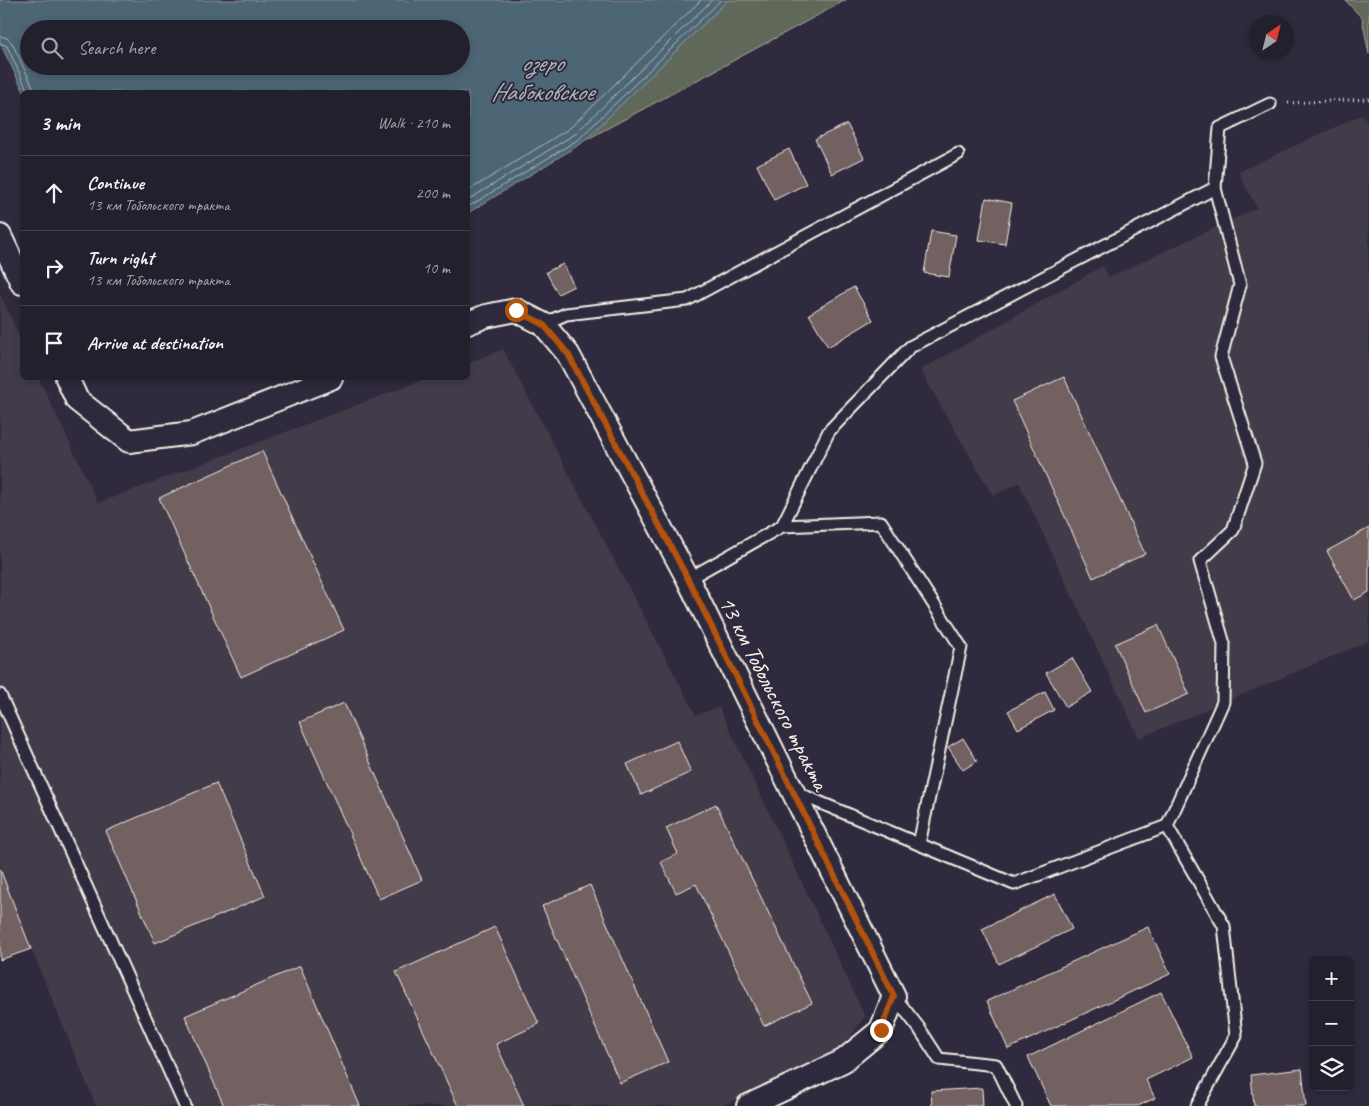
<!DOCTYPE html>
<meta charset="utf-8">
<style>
body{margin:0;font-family:Caveat,sans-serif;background:#2b2836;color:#f1f3f6}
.controls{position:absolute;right:15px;bottom:15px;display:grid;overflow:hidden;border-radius:8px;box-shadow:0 2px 8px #0003}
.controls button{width:45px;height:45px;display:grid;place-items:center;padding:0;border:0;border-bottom:1px solid #403e4a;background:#23202e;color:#f1f3f6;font:25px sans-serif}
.compass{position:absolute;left:1249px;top:15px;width:45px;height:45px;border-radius:50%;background:#23202e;box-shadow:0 2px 8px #0003;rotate:35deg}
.stop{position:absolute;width:15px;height:15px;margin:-11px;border:4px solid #b45309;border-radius:50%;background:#fff}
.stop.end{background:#b45309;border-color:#fff;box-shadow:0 1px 5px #0008}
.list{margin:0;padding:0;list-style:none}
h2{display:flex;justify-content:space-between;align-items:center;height:65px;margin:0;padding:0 20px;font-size:21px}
h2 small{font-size:16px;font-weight:400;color:#a3a3aa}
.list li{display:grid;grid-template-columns:32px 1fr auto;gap:15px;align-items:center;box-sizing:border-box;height:75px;padding:0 20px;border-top:1px solid #403e4a}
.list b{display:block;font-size:19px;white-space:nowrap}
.list p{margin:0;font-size:16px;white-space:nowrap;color:#a3a3aa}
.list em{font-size:16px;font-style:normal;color:#a3a3aa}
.icon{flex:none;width:28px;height:28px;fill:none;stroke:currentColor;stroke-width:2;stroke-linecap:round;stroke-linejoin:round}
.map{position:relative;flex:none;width:1369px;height:1106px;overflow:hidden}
.search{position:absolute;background:#23202e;box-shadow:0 2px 8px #0003;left:20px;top:20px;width:450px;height:55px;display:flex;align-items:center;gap:12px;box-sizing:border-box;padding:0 18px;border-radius:28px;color:#a3a3aa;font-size:19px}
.panel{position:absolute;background:#23202e;box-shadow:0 2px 8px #0003;left:20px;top:90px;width:450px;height:290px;border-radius:8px}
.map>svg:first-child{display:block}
.built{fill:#433a48}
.green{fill:#60675a;stroke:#aaaca1}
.water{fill:#4d6674;stroke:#909ea2;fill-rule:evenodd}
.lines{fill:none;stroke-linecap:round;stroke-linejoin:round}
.shore{stroke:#b1b9ba;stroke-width:1}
.building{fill:#736060;stroke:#f4f1e8}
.lane-casing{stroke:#f4f1e8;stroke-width:15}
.street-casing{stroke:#f4f1e8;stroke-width:26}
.path{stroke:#f4f1e8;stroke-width:3;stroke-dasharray:1 4;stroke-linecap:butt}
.lane{stroke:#2f2a3d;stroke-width:11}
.street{stroke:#2f2a3d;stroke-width:22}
.route{stroke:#b45309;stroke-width:6}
.labels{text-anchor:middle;stroke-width:4;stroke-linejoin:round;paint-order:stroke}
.street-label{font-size:24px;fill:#f4f1e8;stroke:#2f2a3d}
.water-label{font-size:25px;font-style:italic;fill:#b1b9ba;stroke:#2f2a3d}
</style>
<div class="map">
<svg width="1369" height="1106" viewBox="0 0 1369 1106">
<rect width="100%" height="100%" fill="#2f2a3d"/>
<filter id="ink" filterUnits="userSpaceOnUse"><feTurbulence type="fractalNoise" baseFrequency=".02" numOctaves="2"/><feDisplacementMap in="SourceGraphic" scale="10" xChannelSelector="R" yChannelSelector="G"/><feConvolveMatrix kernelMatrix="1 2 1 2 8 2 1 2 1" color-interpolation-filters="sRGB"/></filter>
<g filter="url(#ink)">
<g class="built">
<polygon points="1361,115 1369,123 1369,641 1139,738 1019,483 993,496 920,370 1103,266 1109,277 1257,208 1238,172"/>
<polygon points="0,294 22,342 22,378 39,378 98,503 428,378 468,378 468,363 503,349 696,715 719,707 865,1016 838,1055 721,1106 96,1106 0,873"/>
</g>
<g class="green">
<polygon points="728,0 846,0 582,142"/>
<polygon points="1345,0 1369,0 1369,54 1362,18"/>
</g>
<path class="water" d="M 0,0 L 728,0 L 582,143 L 468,213 L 468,92 L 24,92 L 0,43 ZM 29,29 L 461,29 L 461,66 L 29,66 Z"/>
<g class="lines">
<g class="shore">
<polyline points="0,36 7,38 12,43 33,87 34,92"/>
<polyline points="0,43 7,46 28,92"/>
<polyline points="468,191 570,128 701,0"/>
<polyline points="468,200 575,134 712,0"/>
<polyline points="468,207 579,139 721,0"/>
</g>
</g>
<g class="building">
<polygon points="847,124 864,158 832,174 815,139"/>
<polygon points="789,149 806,184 774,200 757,165"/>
<polygon points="986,198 1012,203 1005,244 979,240"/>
<polygon points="931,231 956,235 949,277 924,273"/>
<polygon points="563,264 574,286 558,294 546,272"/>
<polygon points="854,287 873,320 828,347 809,314"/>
<polygon points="1064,377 1145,554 1093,578 1012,401"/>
<polygon points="262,451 344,630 241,677 159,498"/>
<polygon points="1369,528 1369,592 1354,600 1327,551"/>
<polygon points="1158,625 1189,694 1146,713 1115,644"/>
<polygon points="1072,658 1092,692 1066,707 1046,673"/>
<polygon points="1045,692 1054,710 1018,729 1008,711"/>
<polygon points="344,703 422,880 379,899 300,722"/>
<polygon points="963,738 977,761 963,770 948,747"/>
<polygon points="677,741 691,772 641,795 627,764"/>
<polygon points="216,783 265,896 155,943 106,831"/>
<polygon points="716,804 812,1003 764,1026 696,884 676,893 661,862 678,854 666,828"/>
<polygon points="0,869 31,949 0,960"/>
<polygon points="590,885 668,1062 620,1083 542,906"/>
<polygon points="1055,894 1072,929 999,964 982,929"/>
<polygon points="495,927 539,1024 496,1044 524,1106 458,1106 396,972"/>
<polygon points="1148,927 1170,974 1008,1049 987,1001"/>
<polygon points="300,966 360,1106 224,1106 185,1016"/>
<polygon points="1161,992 1193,1057 1146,1080 1155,1098 1138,1106 1051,1106 1028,1057"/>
<polygon points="1302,1069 1306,1106 1254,1106 1251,1075"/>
<polygon points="982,1088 983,1106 932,1106 931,1091"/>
</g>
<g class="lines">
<g class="lane-casing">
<g id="lane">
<polyline points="543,324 566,314 687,300 958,154"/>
<polyline points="782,526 881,522 961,647 919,844"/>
<polyline points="688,579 782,526 829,431 910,347 1215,188 1220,128 1270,104"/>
<polyline points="0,695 185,1106"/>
<polyline points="797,793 1014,884 1167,826 1223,702 1224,644 1200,561 1233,530 1255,463 1221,357 1240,285 1215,188"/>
<polyline points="1167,826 1224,926 1236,1036 1197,1106"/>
<polyline points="894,996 919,1028 939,1059 996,1065 1016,1106"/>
</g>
</g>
<g class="street-casing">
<g id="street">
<polyline points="0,236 22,283"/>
<polyline points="468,323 486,316 516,310 543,324 568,354 688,579 894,996 881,1030 843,1061 748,1106"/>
<polyline points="67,378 77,400 129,441 192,433 331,378"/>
</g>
</g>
<polyline class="path" points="1288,103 1369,99"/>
<use href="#lane" class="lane"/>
<use href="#street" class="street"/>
</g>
</g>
<g class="lines" filter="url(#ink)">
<polyline class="route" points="516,310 543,324 568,354 688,579 894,996 881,1030"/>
</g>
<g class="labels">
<g class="street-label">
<text transform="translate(774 693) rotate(63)" y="8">13 км Тобольского тракта</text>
</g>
<g class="water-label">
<text x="542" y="71">озеро<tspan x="542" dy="29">Набоковское</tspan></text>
</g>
</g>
</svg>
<div class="controls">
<button>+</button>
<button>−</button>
<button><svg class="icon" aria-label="layers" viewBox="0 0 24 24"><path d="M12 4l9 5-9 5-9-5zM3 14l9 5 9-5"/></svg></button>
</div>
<svg class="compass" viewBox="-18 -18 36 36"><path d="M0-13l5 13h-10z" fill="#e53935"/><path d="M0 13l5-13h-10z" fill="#a3a3aa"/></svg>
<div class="stop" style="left:516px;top:310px"></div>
<div class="stop end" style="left:881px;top:1030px"></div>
<div class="search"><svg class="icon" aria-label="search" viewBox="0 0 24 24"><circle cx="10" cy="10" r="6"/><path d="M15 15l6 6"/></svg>Search here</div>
<section class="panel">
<h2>3 min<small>Walk · 210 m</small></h2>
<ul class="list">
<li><svg class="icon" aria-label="ahead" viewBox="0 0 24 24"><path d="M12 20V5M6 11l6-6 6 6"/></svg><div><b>Continue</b><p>13 км Тобольского тракта</p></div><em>200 m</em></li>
<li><svg class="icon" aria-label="right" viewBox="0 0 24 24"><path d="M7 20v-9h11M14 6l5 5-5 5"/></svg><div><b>Turn right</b><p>13 км Тобольского тракта</p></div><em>10 m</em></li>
<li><svg class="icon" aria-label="arrive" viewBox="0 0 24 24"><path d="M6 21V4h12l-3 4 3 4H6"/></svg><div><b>Arrive at destination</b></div></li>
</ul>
</section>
</div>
